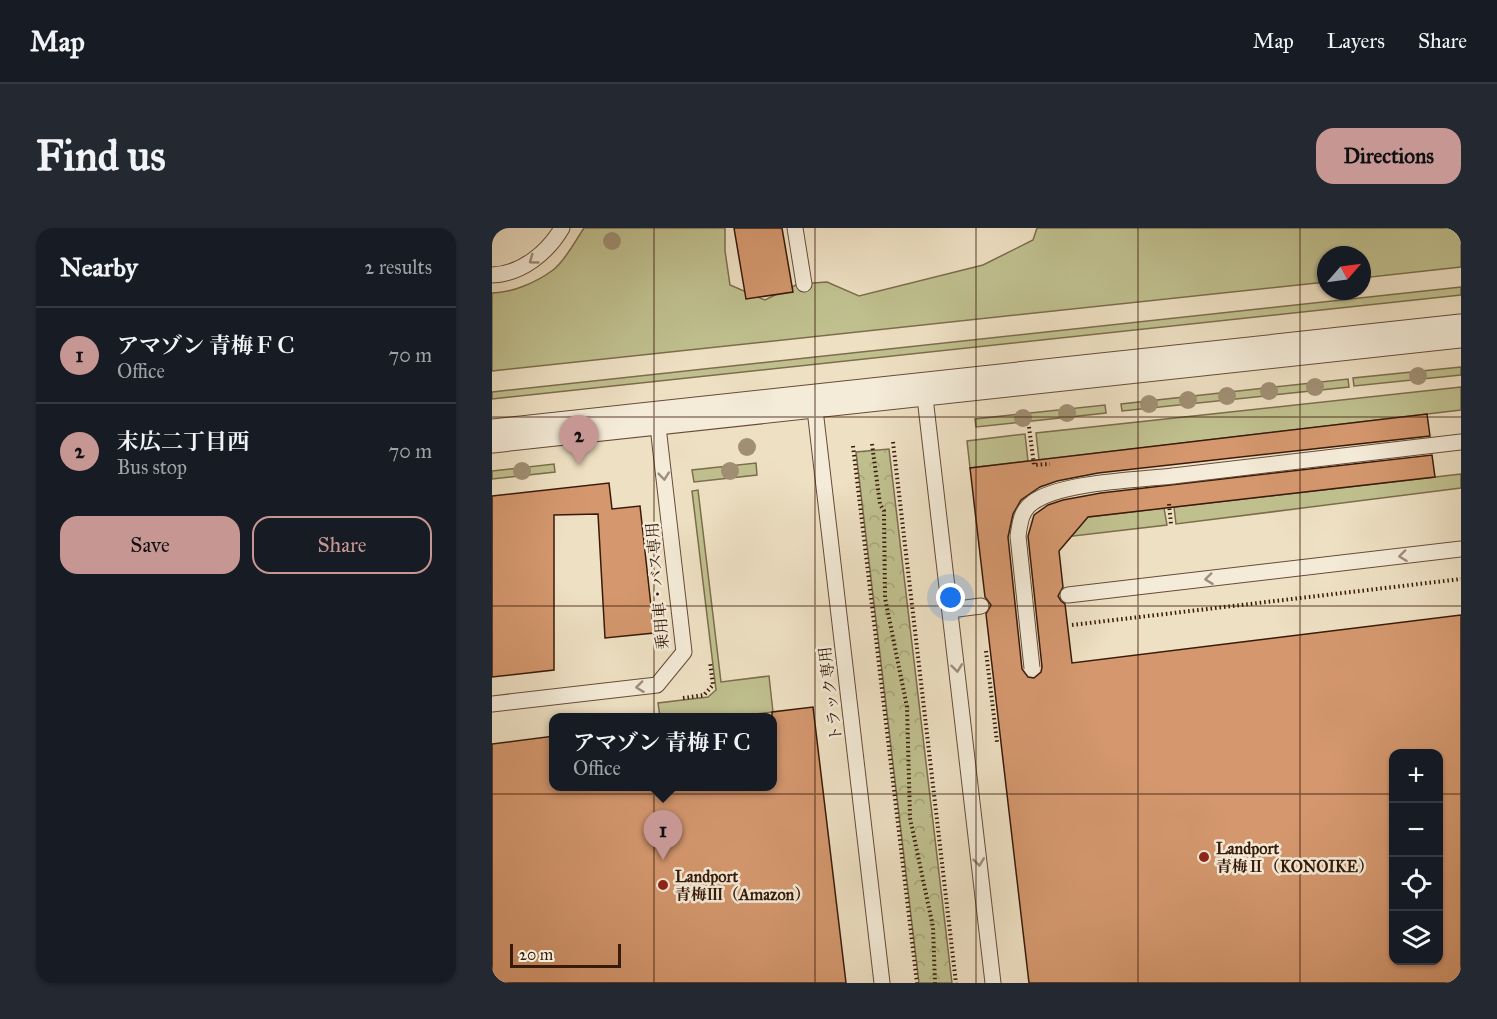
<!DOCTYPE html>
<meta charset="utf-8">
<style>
body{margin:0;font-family:"IM FELL Great Primer","Noto Serif JP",serif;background:#242831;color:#f1f3f6}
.controls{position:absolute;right:18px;bottom:18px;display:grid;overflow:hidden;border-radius:12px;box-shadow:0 2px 4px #0004}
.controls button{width:54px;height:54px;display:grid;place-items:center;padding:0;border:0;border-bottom:2px solid #363941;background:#171b24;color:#f1f3f6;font:30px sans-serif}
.compass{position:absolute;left:825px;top:18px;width:54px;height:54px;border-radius:50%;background:#171b24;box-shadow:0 2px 4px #0004;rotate:62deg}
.scale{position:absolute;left:18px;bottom:15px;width:111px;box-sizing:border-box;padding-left:6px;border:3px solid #381a09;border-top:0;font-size:16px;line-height:21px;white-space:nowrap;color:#381a09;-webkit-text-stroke:4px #f4ebd8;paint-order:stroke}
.you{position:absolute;left:459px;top:370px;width:21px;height:21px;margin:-15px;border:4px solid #fff;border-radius:50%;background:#1a73e8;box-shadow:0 0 0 9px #1a73e833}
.badge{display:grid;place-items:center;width:39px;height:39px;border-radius:50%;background:#c59692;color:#111;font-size:20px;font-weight:700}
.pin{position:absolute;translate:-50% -50px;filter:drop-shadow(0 2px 3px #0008)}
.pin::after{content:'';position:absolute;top:32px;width:21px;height:18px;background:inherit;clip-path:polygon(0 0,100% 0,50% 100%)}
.popup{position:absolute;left:57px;top:485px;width:228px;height:78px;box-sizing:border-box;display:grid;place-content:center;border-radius:12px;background:#171b24;filter:drop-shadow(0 2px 4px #0005);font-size:20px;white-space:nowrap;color:#9ea1a6}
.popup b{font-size:22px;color:#f1f3f6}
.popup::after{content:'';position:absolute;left:50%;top:100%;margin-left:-12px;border:12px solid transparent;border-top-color:#171b24}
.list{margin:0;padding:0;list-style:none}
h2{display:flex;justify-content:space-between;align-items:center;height:78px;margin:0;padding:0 24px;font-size:26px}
h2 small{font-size:20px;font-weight:400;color:#9ea1a6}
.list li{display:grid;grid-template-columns:39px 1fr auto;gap:18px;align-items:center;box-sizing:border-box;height:96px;padding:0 24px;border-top:2px solid #363941}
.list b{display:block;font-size:22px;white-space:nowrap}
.list p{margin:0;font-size:20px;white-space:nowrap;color:#9ea1a6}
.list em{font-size:20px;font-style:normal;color:#9ea1a6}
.actions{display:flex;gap:12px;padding:18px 24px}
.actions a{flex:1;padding:14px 0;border:2px solid #c59692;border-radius:18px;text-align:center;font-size:21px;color:#c59692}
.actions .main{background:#c59692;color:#111}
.icon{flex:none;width:33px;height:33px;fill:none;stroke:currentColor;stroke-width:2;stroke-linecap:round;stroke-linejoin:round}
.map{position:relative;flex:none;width:969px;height:755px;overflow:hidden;border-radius:18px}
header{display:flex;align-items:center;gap:36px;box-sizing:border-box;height:84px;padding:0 30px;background:#171b24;border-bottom:2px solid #363941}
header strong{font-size:28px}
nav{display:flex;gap:33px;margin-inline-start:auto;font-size:21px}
.intro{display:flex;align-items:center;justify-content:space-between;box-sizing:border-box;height:144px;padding:0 36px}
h1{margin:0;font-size:42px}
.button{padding:15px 27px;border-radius:18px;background:#c59692;color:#111;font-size:21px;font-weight:700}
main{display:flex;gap:36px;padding:0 36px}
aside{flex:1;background:#171b24;border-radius:18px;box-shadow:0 2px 4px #0004}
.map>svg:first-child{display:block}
.grass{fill:#c0c08f;stroke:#7c6d4c;stroke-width:1.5}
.park{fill:url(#park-crowns);stroke:#7c6d4c;stroke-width:1.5}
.building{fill:#d4976e;stroke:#381a09;stroke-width:1.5;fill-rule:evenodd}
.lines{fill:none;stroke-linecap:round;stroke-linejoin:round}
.service-casing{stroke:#664c38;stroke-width:17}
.tertiary-casing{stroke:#664c38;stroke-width:35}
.path{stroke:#381a09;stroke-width:4;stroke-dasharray:1.5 3;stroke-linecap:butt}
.service{stroke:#f4ebd8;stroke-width:15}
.tertiary{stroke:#f4ebd8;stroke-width:33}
.service-bridge-casing{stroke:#664c38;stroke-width:17;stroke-linecap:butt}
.service-bridge{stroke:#f4ebd8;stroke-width:15}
.tree{fill:#a08f73}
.oneway{stroke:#9f8d7b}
.grid{fill:none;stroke:#381a09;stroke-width:1.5;stroke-opacity:0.55}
.poi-dot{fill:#8f2418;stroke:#f4ebd8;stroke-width:2}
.labels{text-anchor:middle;stroke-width:5;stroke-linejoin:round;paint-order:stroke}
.street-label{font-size:16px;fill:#381a09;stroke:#f4ebd8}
.poi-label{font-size:16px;font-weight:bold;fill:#381a09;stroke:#f4ebd8;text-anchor:start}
</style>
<header>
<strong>Map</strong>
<nav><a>Map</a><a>Layers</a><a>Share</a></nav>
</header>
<div class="intro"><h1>Find us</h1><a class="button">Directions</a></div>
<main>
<aside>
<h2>Nearby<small>2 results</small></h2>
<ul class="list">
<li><span class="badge">1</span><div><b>アマゾン 青梅ＦＣ</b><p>Office</p></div><em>70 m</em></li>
<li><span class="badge">2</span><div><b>末広二丁目西</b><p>Bus stop</p></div><em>70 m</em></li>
</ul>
<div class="actions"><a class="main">Save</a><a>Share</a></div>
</aside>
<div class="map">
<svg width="969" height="755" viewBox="0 0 969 755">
<defs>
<pattern id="park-crowns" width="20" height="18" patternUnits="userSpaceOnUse" patternTransform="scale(1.5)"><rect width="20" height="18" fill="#c0c08f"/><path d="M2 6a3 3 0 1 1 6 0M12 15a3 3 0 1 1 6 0" fill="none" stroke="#a6a47a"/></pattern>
</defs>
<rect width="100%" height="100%" fill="#eee0c3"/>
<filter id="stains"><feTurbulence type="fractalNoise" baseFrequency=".00333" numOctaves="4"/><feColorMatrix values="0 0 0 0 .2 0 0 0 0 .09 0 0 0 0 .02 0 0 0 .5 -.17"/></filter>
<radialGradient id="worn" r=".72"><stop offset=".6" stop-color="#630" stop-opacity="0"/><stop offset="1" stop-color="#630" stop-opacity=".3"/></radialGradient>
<g class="grass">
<path d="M 92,0 L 233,0 L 233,23 L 238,57 L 273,72 L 306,56 L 335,54 L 367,68 L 491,37 L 541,12 L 545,0 L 969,0 L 969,39 L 870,50 L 870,27 L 834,27 L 834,54 L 0,143 L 0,65 C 20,65 45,54 61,42 C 74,32 83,13 92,0 Z"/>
<polygon points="969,59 969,67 0,171 0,164"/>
<polygon points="969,139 969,147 862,158 861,150"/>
<polygon points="856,151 857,159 630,183 629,176"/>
<polygon points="969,159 969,182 547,232 544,205"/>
<polygon points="613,177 614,185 484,199 483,191"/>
<polygon points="533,206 536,233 478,240 475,213"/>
<polygon points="264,235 265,247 202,254 200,242"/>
<polygon points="62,236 63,244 0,251 0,243"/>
<polygon points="969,246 969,260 684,296 682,279"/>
<polygon points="206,262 229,454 277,448 281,484 229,490 168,489 166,475 216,469 224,462 200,263"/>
<polygon points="672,280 675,297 573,309 571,292"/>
</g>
<polygon class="park" points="397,221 460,755 427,755 364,224"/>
<g class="building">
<polygon points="242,0 290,0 301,64 254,71"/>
<path d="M 935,186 L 938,208 L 606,245 L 565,253 L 548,259 L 529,272 L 521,286 L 516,309 L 530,441 L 536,449 L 542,450 L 549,444 L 550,439 L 536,308 L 542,287 L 556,277 L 571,272 L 609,265 L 940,227 L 943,249 L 596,289 L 567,323 L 571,359 L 566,368 L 569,373 L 573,376 L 580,435 L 969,387 L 969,755 L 537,755 L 494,386 L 499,377 L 493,369 L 478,240 ZM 902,525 L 946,525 L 946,732 L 902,732 Z"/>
<polygon points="117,255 120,281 148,278 162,405 113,410 106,286 62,287 62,442 0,449 0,268"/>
<polygon points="321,479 354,755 0,755 0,516 62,508 62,558 280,558 280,484"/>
</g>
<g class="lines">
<g class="service-casing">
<g id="service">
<polyline points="303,0 312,56"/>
<path d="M 0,47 C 30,46 56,24 70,0"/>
<polyline points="432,161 501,755"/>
<polyline points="322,173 390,755"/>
<polyline points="681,248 969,214"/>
<polyline points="576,367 969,321"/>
<polyline points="458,382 489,378"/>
<polyline points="0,476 165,457 192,424 165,190"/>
</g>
</g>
<g class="tertiary-casing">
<polyline id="tertiary" points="0,208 969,103"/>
</g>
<g class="path">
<polyline points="537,199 542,237 558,236"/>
<polyline points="401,214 464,755"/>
<polyline points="380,216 388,276 392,283 393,370 415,479 418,590 441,699 443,755"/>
<polyline points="361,218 425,755"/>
<polyline points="677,276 679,296"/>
<polyline points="580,397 969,351"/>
<polyline points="494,423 505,514"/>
<polyline points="191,470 212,467 221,457 218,434"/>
</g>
<use href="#service" class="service"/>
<use href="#tertiary" class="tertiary"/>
<g class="service-bridge-casing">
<path id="service-bridge" d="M 540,440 L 526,308 C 528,295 529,283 540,275 C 567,254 646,252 681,248"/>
</g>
<use href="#service-bridge" class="service-bridge"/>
</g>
<g class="tree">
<circle cx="120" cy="13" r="9"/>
<circle cx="926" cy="148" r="9"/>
<circle cx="823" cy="159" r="9"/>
<circle cx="777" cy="163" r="9"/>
<circle cx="735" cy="168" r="9"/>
<circle cx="696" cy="172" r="9"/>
<circle cx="657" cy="176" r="9"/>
<circle cx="575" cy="185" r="9"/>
<circle cx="531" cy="190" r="9"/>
<circle cx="255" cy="219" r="9"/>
<circle cx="30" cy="243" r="9"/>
<circle cx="238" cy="243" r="9"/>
</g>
<defs><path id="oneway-chevron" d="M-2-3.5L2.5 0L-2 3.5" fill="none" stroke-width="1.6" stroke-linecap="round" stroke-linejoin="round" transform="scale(1.5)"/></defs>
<g class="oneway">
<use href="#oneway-chevron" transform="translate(41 32) rotate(144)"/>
<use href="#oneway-chevron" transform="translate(172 248) rotate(84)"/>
<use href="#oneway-chevron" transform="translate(911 328) rotate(173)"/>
<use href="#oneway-chevron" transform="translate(717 351) rotate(173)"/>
<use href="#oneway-chevron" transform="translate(465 440) rotate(83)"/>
<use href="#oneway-chevron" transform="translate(148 459) rotate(173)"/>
<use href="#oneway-chevron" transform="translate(487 634) rotate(83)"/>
</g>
<path class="grid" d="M 162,0 L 162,755M 323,0 L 323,755M 484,0 L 484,755M 646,0 L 646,755M 808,0 L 808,755M 0,189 L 969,189M 0,378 L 969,378M 0,566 L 902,566M 946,566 L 969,566"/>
<g class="poi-dot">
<circle cx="712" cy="629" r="6"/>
<circle cx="171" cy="657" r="6"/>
</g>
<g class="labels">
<g class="street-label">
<text transform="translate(165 358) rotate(-95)" y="6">乗用車・バス専用</text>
<text transform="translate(338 466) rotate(-97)" y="6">トラック専用</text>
</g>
<g class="poi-label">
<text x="724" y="626">Landport<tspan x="724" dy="18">青梅Ⅱ（KONOIKE）</tspan></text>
<text x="183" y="654">Landport<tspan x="183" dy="18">青梅Ⅲ（Amazon）</tspan></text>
</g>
</g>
<rect width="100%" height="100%" filter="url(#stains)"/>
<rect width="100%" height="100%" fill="url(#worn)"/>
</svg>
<div class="controls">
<button>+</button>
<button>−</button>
<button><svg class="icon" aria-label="locate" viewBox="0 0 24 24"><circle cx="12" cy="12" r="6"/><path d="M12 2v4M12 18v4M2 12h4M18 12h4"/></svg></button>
<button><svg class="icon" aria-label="layers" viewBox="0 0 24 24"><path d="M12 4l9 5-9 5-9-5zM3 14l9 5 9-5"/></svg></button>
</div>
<svg class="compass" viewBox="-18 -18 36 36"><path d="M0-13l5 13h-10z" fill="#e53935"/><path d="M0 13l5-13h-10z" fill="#9ea1a6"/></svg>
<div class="scale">20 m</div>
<div class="you"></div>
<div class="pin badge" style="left:171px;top:632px">1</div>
<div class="popup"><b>アマゾン 青梅ＦＣ</b>Office</div>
<div class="pin badge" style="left:87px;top:237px">2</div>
</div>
</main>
